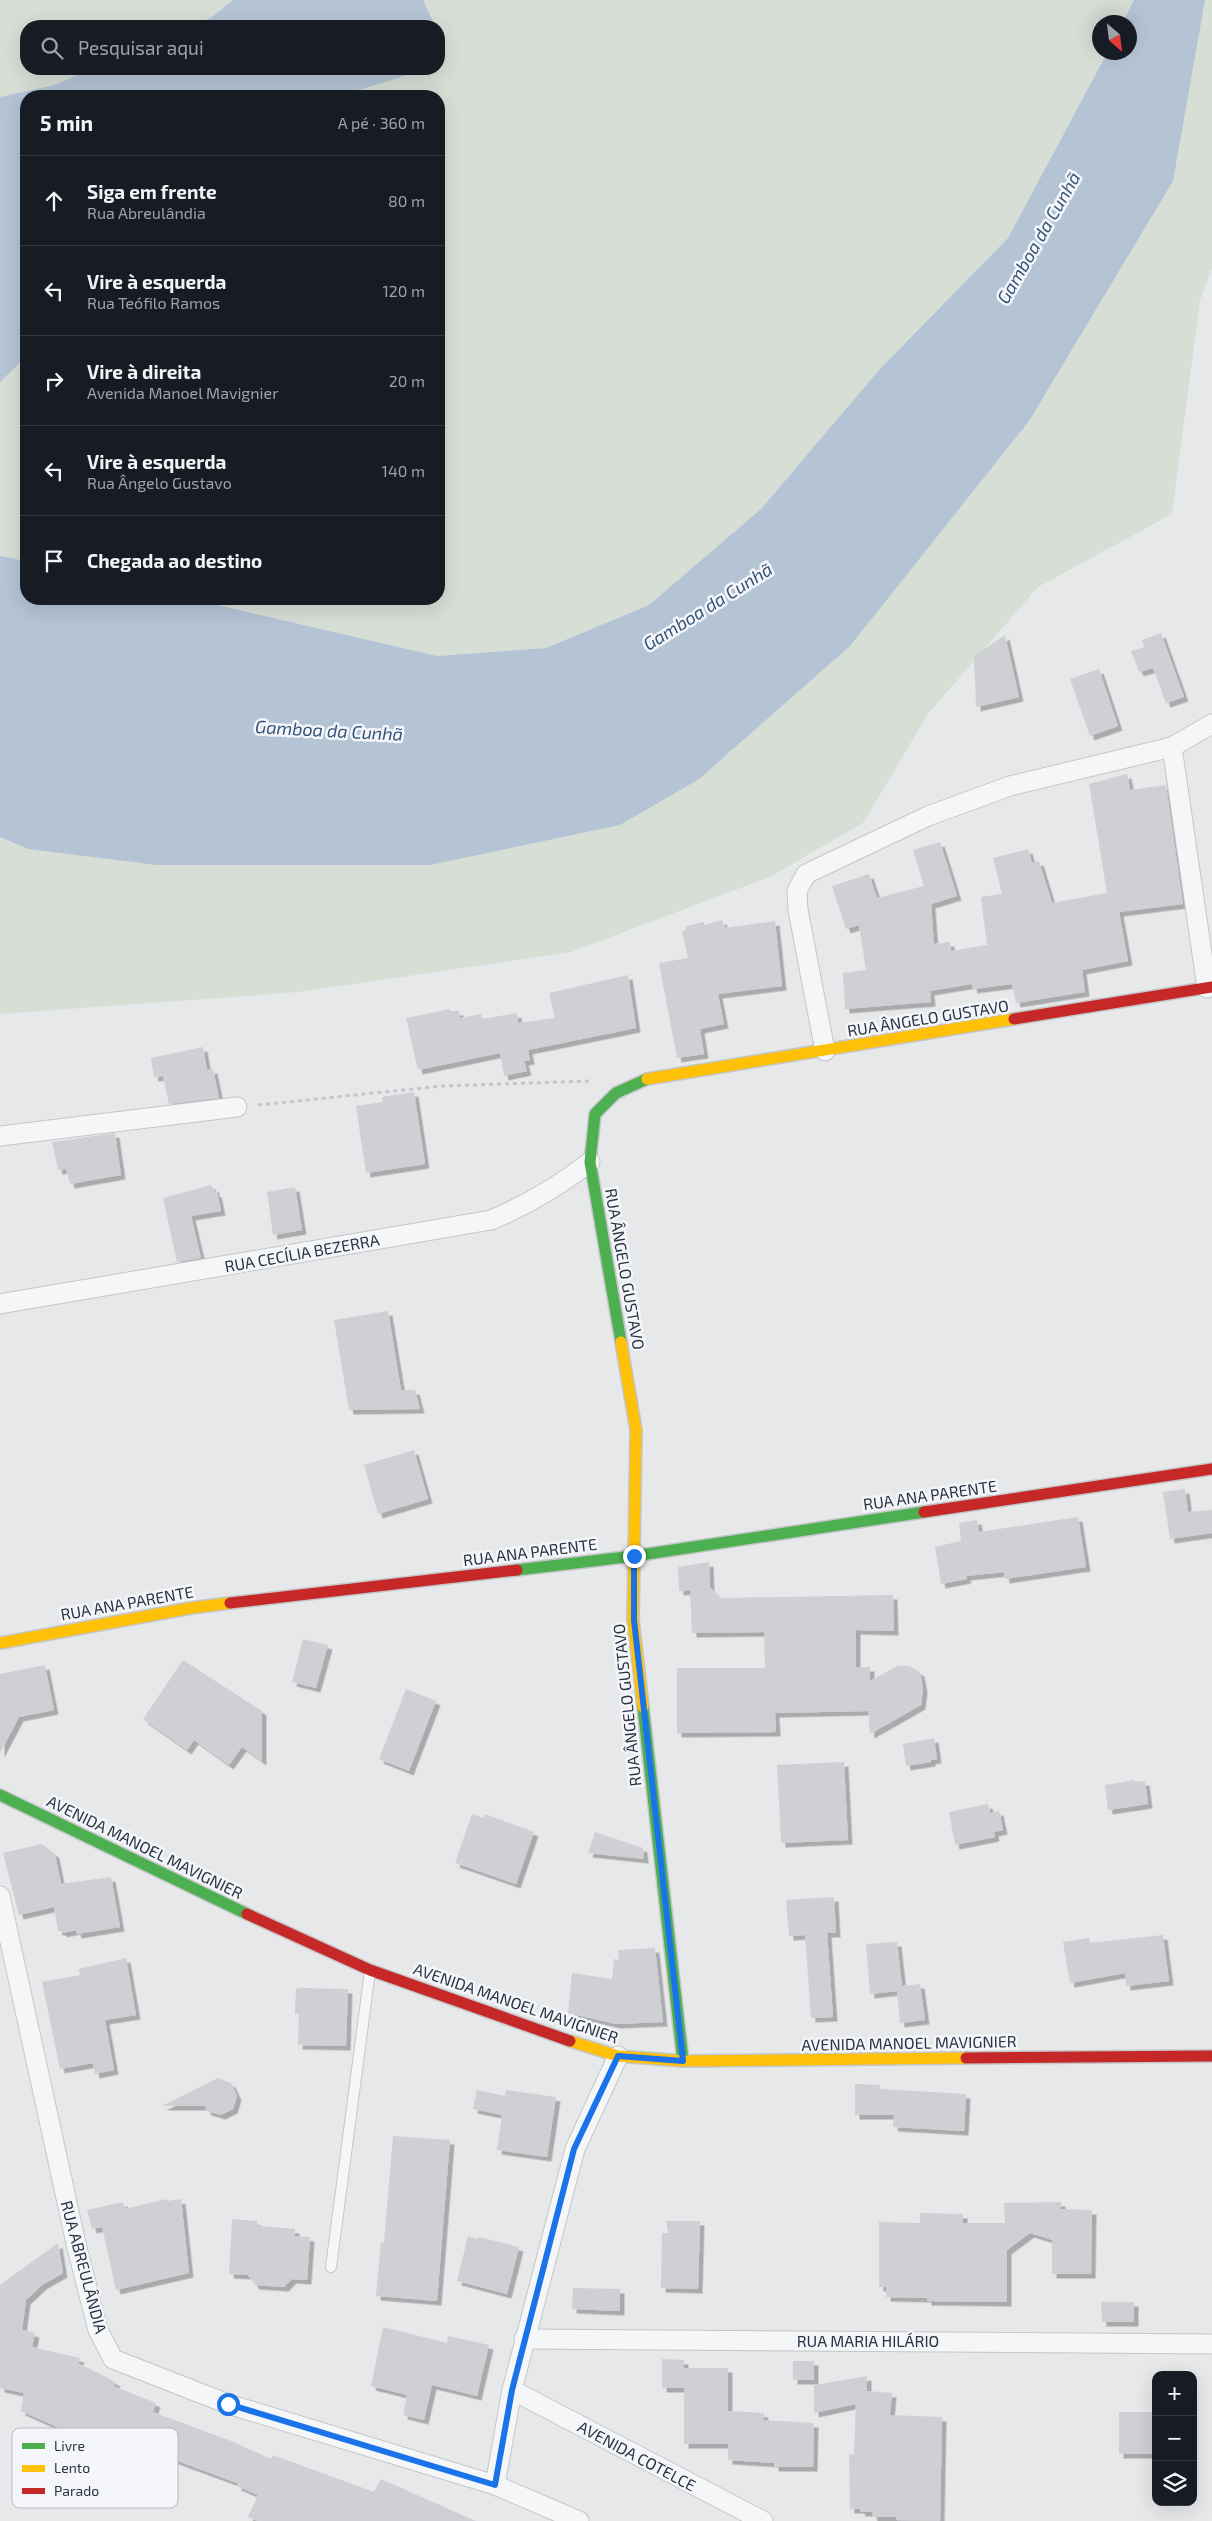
<!DOCTYPE html>
<html lang="pt">
<meta charset="utf-8">
<style>
body{margin:0;font-family:"Exo 2",sans-serif;background:#20242c;color:#f1f3f6}
.controls{position:absolute;right:15px;bottom:15px;display:grid;overflow:hidden;border-radius:10px;box-shadow:0 5px 20px #0002}
.controls button{width:45px;height:45px;display:grid;place-items:center;padding:0;border:0;border-bottom:1px solid #363941;background:#171b24;color:#f1f3f6;font:25px sans-serif}
.compass{position:absolute;left:1092px;top:15px;width:45px;height:45px;border-radius:50%;background:#171b24;box-shadow:0 5px 20px #0002;rotate:152deg}
.stop{position:absolute;width:15px;height:15px;margin:-11px;border:4px solid #1a73e8;border-radius:50%;background:#fff}
.stop.end{background:#1a73e8;border-color:#fff;box-shadow:0 1px 5px #0008}
.list{margin:0;padding:0;list-style:none}
h2{display:flex;justify-content:space-between;align-items:center;height:65px;margin:0;padding:0 20px;font-size:21px}
h2 small{font-size:16px;font-weight:400;color:#9ea1a6}
.list li{display:grid;grid-template-columns:32px 1fr auto;gap:15px;align-items:center;box-sizing:border-box;height:90px;padding:0 20px;border-top:1px solid #363941}
.list b{display:block;font-size:19px;white-space:nowrap}
.list p{margin:0;font-size:16px;white-space:nowrap;color:#9ea1a6}
.list em{font-size:16px;font-style:normal;color:#9ea1a6}
.icon{flex:none;width:28px;height:28px;fill:none;stroke:currentColor;stroke-width:2;stroke-linecap:round;stroke-linejoin:round}
.map{position:relative;flex:none;width:1212px;height:2521px;overflow:hidden}
.search{position:absolute;background:#171b24;box-shadow:0 5px 20px #0002;left:20px;top:20px;width:425px;height:55px;display:flex;align-items:center;gap:12px;box-sizing:border-box;padding:0 18px;border-radius:20px;color:#9ea1a6;font-size:19px}
.panel{position:absolute;background:#171b24;box-shadow:0 5px 20px #0002;left:20px;top:90px;width:425px;height:515px;border-radius:20px}
.map>svg:first-child{display:block}
.green{fill:#d6ded6}
.water{fill:#b4c4d5}
.building{fill:#ced0d3;filter:url(#shadow)}
.lines{fill:none;stroke-linecap:round;stroke-linejoin:round}
.lane-casing{stroke:#c4c6c8;stroke-width:12}
.street-casing{stroke:#c4c6c8;stroke-width:21}
.fast-casing{stroke:#c4c6c8;stroke-width:14}
.slow-casing{stroke:#c4c6c8;stroke-width:14}
.jam-casing{stroke:#c4c6c8;stroke-width:14}
.path{stroke:#c5c6ca;stroke-width:3;stroke-dasharray:4 4;stroke-linecap:butt}
.lane{stroke:#f5f6f7;stroke-width:10}
.street{stroke:#f5f6f7;stroke-width:19}
.fast{stroke:#4caf50;stroke-width:11}
.slow{stroke:#ffc107;stroke-width:11}
.jam{stroke:#c62828;stroke-width:11}
.route{stroke:#1a73e8;stroke-width:6}
.labels{text-anchor:middle;stroke-width:5;stroke-linejoin:round;paint-order:stroke}
.street-label{font-size:16px;fill:#2b3445;stroke:#f4f6f9}
.water-label{font-size:18px;font-style:italic;fill:#34527a;stroke:#f4f6f9}
.key{fill:#f4f6f9;stroke:#b8bcc3;stroke-width:1}
.key-label{font-size:14px;fill:#2b3445}
</style>
<div class="map">
<svg width="1212" height="2521" viewBox="0 0 1212 2521">
<defs>
<filter id="shadow"><feDropShadow dx="4.5" dy="4.5" stdDeviation="0" flood-color="#0004"/></filter>
</defs>
<rect width="100%" height="100%" fill="#e6e8ea"/>
<g class="green">
<polygon points="0,0 233,0 211,18 191,26 26,26 26,69 92,69 54,85 0,97"/>
<polygon points="423,0 1134,0 1123,22 1100,22 1100,52 1107,53 1008,238 879,370 761,509 649,605 546,648 437,656 192,599 439,599 439,96 340,96 427,69 439,69 439,26 435,26"/>
<polygon points="1205,0 1212,0 1212,268 1200,300 1172,514 1038,587 927,715 864,822 772,876 571,952 299,992 0,1014 0,837 28,849 620,825"/>
<polygon points="26,357 26,561 0,556 0,382"/>
</g>
<g class="water">
<polygon points="233,0 423,0 435,26 191,26 211,18"/>
<polygon points="1134,0 1205,0 1173,181 1029,421 850,646 699,779 620,825 430,865 157,865 28,849 0,837 0,556 26,561 26,599 192,599 437,656 546,648 649,605 761,509 879,370 1008,238 1107,53 1130,52 1130,22 1123,22"/>
<polygon points="92,69 427,69 340,96 26,96 26,357 0,382 0,97 54,85"/>
</g>
<g class="building">
<polygon points="1161,633 1184,697 1166,703 1153,668 1139,672 1131,651 1144,647 1142,640"/>
<polygon points="1005,635 1019,697 976,707 974,656"/>
<polygon points="1099,669 1118,726 1090,736 1070,679"/>
<polygon points="1127,774 1130,790 1166,785 1183,904 1119,912 1128,961 1082,970 1085,992 1016,1003 1012,984 973,989 972,984 930,991 931,1002 845,1009 843,973 866,970 859,925 846,929 832,886 869,874 877,898 924,886 913,850 940,842 957,896 931,904 934,944 950,942 951,951 987,945 981,897 1002,894 993,858 1028,849 1032,863 1039,861 1052,903 1107,893 1089,784"/>
<polygon points="722,920 725,928 775,921 782,986 718,994 724,1024 700,1029 704,1054 677,1058 659,963 688,958 682,931 686,930 686,926 704,922 704,925"/>
<polygon points="628,975 636,1028 528,1050 530,1060 524,1061 527,1071 504,1076 500,1053 418,1070 406,1018 450,1009 450,1011 459,1011 460,1018 481,1014 482,1019 517,1013 518,1023 555,1018 549,993"/>
<polygon points="203,1047 207,1070 213,1069 219,1098 169,1104 163,1076 154,1077 151,1058"/>
<polygon points="414,1092 425,1164 366,1173 356,1106 383,1102 382,1097"/>
<polygon points="115,1133 121,1175 70,1184 66,1169 58,1170 52,1142"/>
<polygon points="211,1185 212,1188 215,1188 215,1193 217,1192 221,1211 191,1216 201,1258 177,1262 163,1198"/>
<polygon points="295,1187 302,1230 273,1235 267,1192"/>
<polygon points="388,1311 401,1390 415,1390 420,1409 349,1410 334,1320"/>
<polygon points="414,1450 428,1499 378,1514 364,1465"/>
<polygon points="1185,1489 1188,1512 1212,1510 1212,1533 1170,1539 1163,1492"/>
<polygon points="1078,1517 1086,1567 1005,1579 1004,1572 966,1576 967,1579 941,1584 935,1547 961,1541 959,1523 977,1520 979,1532"/>
<polygon points="709,1562 710,1587 720,1598 893,1595 894,1631 856,1630 856,1667 870,1667 870,1681 897,1666 909,1666 920,1672 923,1688 921,1705 870,1734 868,1711 775,1713 776,1732 677,1733 677,1668 765,1668 764,1632 692,1633 690,1590 679,1591 678,1567"/>
<polygon points="303,1639 328,1645 316,1688 292,1682"/>
<polygon points="183,1660 262,1711 262,1761 242,1747 229,1765 194,1740 187,1750 143,1719"/>
<polygon points="45,1665 54,1710 19,1717 0,1753 0,1674"/>
<polygon points="406,1689 436,1701 409,1771 379,1759"/>
<polygon points="934,1738 937,1759 931,1760 931,1762 906,1766 903,1744"/>
<polygon points="844,1762 848,1840 781,1843 777,1765"/>
<polygon points="1134,1780 1135,1782 1145,1781 1148,1804 1108,1810 1105,1785"/>
<polygon points="988,1804 990,1813 999,1811 1003,1830 994,1832 995,1837 955,1845 949,1812"/>
<polygon points="472,1814 484,1818 485,1814 534,1832 516,1884 455,1863"/>
<polygon points="595,1832 643,1848 644,1859 588,1853"/>
<polygon points="42,1844 55,1854 61,1884 111,1877 120,1927 77,1934 76,1930 62,1933 62,1931 58,1931 54,1907 19,1915 3,1853"/>
<polygon points="834,1897 836,1933 827,1933 833,2017 811,2018 805,1935 789,1936 786,1900"/>
<polygon points="1163,1935 1169,1981 1126,1986 1125,1973 1070,1983 1063,1942 1089,1938 1090,1943"/>
<polygon points="897,1942 902,1986 920,1984 925,2020 900,2023 897,1991 870,1994 866,1944"/>
<polygon points="655,1948 663,2022 616,2024 568,2013 572,1973 612,1979 614,1959 619,1960 618,1950"/>
<polygon points="126,1958 136,2015 105,2020 114,2070 95,2074 93,2063 60,2069 42,1982 80,1975 79,1969"/>
<polygon points="300,1988 348,1989 346,2046 298,2045 299,2014 295,2014 296,1989"/>
<polygon points="218,2078 231,2083 237,2096 233,2109 221,2115 207,2111 205,2106 162,2106"/>
<polygon points="855,2084 880,2085 880,2089 966,2094 964,2131 893,2127 894,2115 855,2115"/>
<polygon points="477,2090 505,2096 506,2090 556,2097 547,2157 497,2150 502,2115 473,2109"/>
<polygon points="393,2136 450,2140 437,2301 376,2296 381,2243 384,2243"/>
<polygon points="166,2199 167,2201 181,2199 189,2273 116,2290 102,2227 92,2229 87,2210 123,2202 125,2209"/>
<polygon points="1061,2202 1061,2209 1092,2210 1091,2274 1052,2274 1052,2240 1030,2233 1007,2250 1007,2302 927,2301 927,2298 886,2297 886,2287 879,2287 879,2222 920,2223 920,2213 963,2214 963,2223 1005,2223 1004,2203"/>
<polygon points="232,2219 257,2221 257,2226 295,2229 295,2236 310,2237 307,2280 292,2279 284,2287 255,2285 248,2275 229,2274"/>
<polygon points="666,2221 700,2221 698,2289 661,2288 662,2233 668,2233"/>
<polygon points="468,2236 478,2239 479,2237 519,2247 507,2294 457,2281"/>
<polygon points="58,2243 63,2273 42,2285 26,2300 22,2330 35,2333 32,2347 80,2358 78,2363 116,2382 113,2386 156,2403 153,2412 231,2441 271,2459 273,2455 374,2492 381,2479 476,2521 258,2521 248,2517 258,2495 237,2486 237,2483 153,2452 151,2455 138,2450 136,2454 125,2446 121,2455 21,2411 24,2393 0,2388 0,2285"/>
<polygon points="573,2288 620,2289 620,2311 572,2309"/>
<polygon points="1101,2302 1134,2302 1134,2322 1102,2322"/>
<polygon points="383,2327 447,2343 448,2336 489,2345 477,2396 432,2385 424,2420 403,2415 407,2395 371,2386"/>
<polygon points="662,2359 684,2360 684,2368 728,2368 728,2411 764,2413 763,2420 814,2423 813,2467 774,2467 774,2463 728,2460 728,2444 684,2444 684,2388 662,2388"/>
<rect x="793" y="2361" width="21" height="19"/>
<polygon points="867,2376 867,2391 892,2393 890,2415 942,2417 940,2521 896,2520 896,2517 873,2517 872,2512 861,2512 860,2509 850,2509 849,2454 854,2455 856,2404 814,2413 814,2385"/>
<rect x="1119" y="2412" width="37" height="42"/>
</g>
<g class="lines">
<g class="lane-casing">
<polyline id="lane" points="331,2267 370,1971"/>
</g>
<g class="street-casing">
<g id="street">
<polyline points="1172,747 1207,988"/>
<polyline points="825,1051 798,910 797,891 806,874 928,816 1010,786 1172,747 1212,724"/>
<polyline points="0,1136 237,1107"/>
<path d="M 0,1304 L 491,1220 C 527,1205 559,1186 590,1162"/>
<polyline points="0,1896 77,2248 98,2330 113,2359 228,2404 495,2485 579,2521"/>
<polyline points="524,2339 1212,2344"/>
<polyline points="512,2390 763,2521"/>
<polyline points="495,2485 512,2390 575,2149 618,2056"/>
</g>
</g>
<g class="fast-casing">
<g id="fast">
<polyline points="621,1342 590,1162 595,1114 616,1093 647,1079"/>
<polyline points="517,1570 634,1556 924,1512"/>
<polyline points="643,1707 683,2061"/>
<polyline points="0,1795 247,1914"/>
</g>
</g>
<g class="slow-casing">
<g id="slow">
<polyline points="647,1079 1014,1019"/>
<polyline points="621,1342 636,1430 633,1620 643,1707"/>
<polyline points="0,1643 191,1608 230,1603"/>
<polyline points="570,2041 618,2056 683,2061 966,2058"/>
</g>
</g>
<g class="jam-casing">
<g id="jam">
<polyline points="1014,1019 1212,987"/>
<polyline points="924,1512 1212,1469"/>
<polyline points="230,1603 517,1570"/>
<polyline points="247,1914 370,1970 570,2041"/>
<polyline points="966,2058 1212,2056"/>
</g>
</g>
<polyline class="path" points="258,1105 442,1086 590,1081"/>
<use href="#lane" class="lane"/>
<use href="#street" class="street"/>
<use href="#fast" class="fast"/>
<use href="#slow" class="slow"/>
<use href="#jam" class="jam"/>
</g>
<g class="lines">
<polyline class="route" points="228,2404 495,2485 512,2390 574,2149 618,2056 683,2061 634,1620 634,1556"/>
</g>
<g class="labels">
<g class="street-label">
<text transform="translate(928 1018) rotate(-9)" y="6">RUA ÂNGELO GUSTAVO</text>
<text transform="translate(302 1253) rotate(-10)" y="6">RUA CECÍLIA BEZERRA</text>
<text transform="translate(625 1269) rotate(80)" y="6">RUA ÂNGELO GUSTAVO</text>
<text transform="translate(930 1495) rotate(-8)" y="6">RUA ANA PARENTE</text>
<text transform="translate(530 1552) rotate(-7)" y="6">RUA ANA PARENTE</text>
<text transform="translate(127 1603) rotate(-10)" y="6">RUA ANA PARENTE</text>
<text transform="translate(627 1705) rotate(-96)" y="6">RUA ÂNGELO GUSTAVO</text>
<text transform="translate(145 1847) rotate(26)" y="6">AVENIDA MANOEL MAVIGNIER</text>
<text transform="translate(516 2003) rotate(19)" y="6">AVENIDA MANOEL MAVIGNIER</text>
<text transform="translate(909 2043) rotate(-1)" y="6">AVENIDA MANOEL MAVIGNIER</text>
<text transform="translate(84 2267) rotate(75)" y="6">RUA ABREULÂNDIA</text>
<text x="868" y="2347">RUA MARIA HILÁRIO</text>
<text transform="translate(637 2456) rotate(28)" y="6">AVENIDA COTELCE</text>
</g>
<g class="water-label">
<text transform="translate(1039 238) rotate(-60)" y="6">Gamboa da Cunhã</text>
<text transform="translate(708 607) rotate(-32)" y="6">Gamboa da Cunhã</text>
<text transform="translate(329 731) rotate(3)" y="6">Gamboa da Cunhã</text>
</g>
</g>
<rect x="12" y="2428" width="166" height="80" rx="8" class="key"/>
<rect x="22" y="2443" width="23" height="6" fill="#4caf50"/>
<rect x="22" y="2465" width="23" height="7" fill="#ffc107"/>
<rect x="22" y="2488" width="23" height="6" fill="#c62828"/>
<g class="key-label">
<text x="54" y="2451">Livre</text>
<text x="54" y="2473">Lento</text>
<text x="54" y="2496">Parado</text>
</g>
</svg>
<div class="controls">
<button>+</button>
<button>−</button>
<button><svg class="icon" aria-label="layers" viewBox="0 0 24 24"><path d="M12 4l9 5-9 5-9-5zM3 14l9 5 9-5"/></svg></button>
</div>
<svg class="compass" viewBox="-18 -18 36 36"><path d="M0-13l5 13h-10z" fill="#e53935"/><path d="M0 13l5-13h-10z" fill="#9ea1a6"/></svg>
<div class="stop" style="left:228px;top:2404px"></div>
<div class="stop end" style="left:634px;top:1556px"></div>
<div class="search"><svg class="icon" aria-label="search" viewBox="0 0 24 24"><circle cx="10" cy="10" r="6"/><path d="M15 15l6 6"/></svg>Pesquisar aqui</div>
<section class="panel">
<h2>5 min<small>A pé · 360 m</small></h2>
<ul class="list">
<li><svg class="icon" aria-label="ahead" viewBox="0 0 24 24"><path d="M12 20V5M6 11l6-6 6 6"/></svg><div><b>Siga em frente</b><p>Rua Abreulândia</p></div><em>80 m</em></li>
<li><svg class="icon" aria-label="left" viewBox="0 0 24 24"><path d="M17 20v-9H6M10 6l-5 5 5 5"/></svg><div><b>Vire à esquerda</b><p>Rua Teófilo Ramos</p></div><em>120 m</em></li>
<li><svg class="icon" aria-label="right" viewBox="0 0 24 24"><path d="M7 20v-9h11M14 6l5 5-5 5"/></svg><div><b>Vire à direita</b><p>Avenida Manoel Mavignier</p></div><em>20 m</em></li>
<li><svg class="icon" aria-label="left" viewBox="0 0 24 24"><path d="M17 20v-9H6M10 6l-5 5 5 5"/></svg><div><b>Vire à esquerda</b><p>Rua Ângelo Gustavo</p></div><em>140 m</em></li>
<li><svg class="icon" aria-label="arrive" viewBox="0 0 24 24"><path d="M6 21V4h12l-3 4 3 4H6"/></svg><div><b>Chegada ao destino</b></div></li>
</ul>
</section>
</div>
